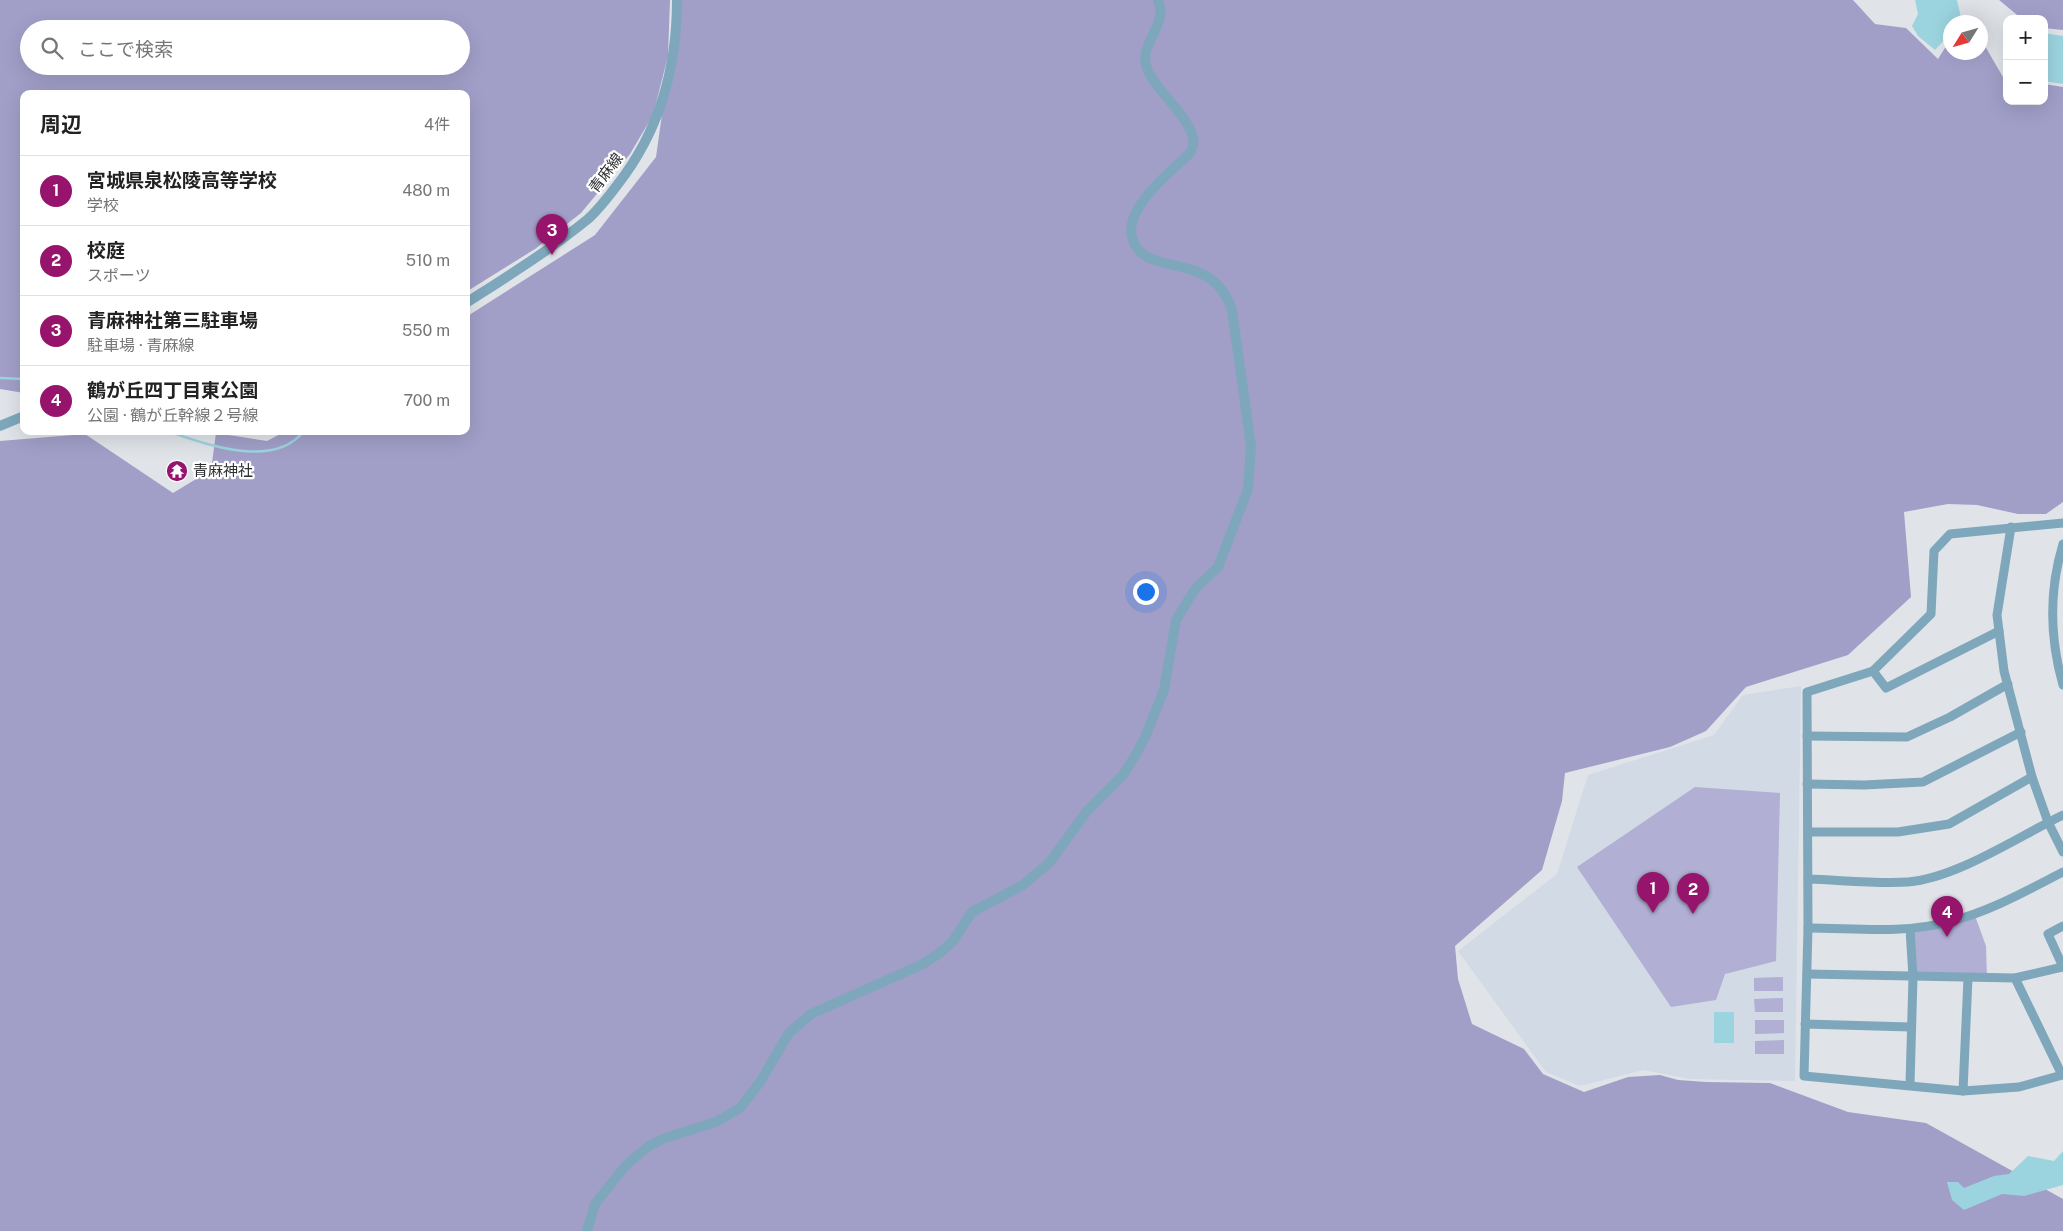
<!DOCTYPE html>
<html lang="ja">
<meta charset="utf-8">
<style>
body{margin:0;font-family:"Public Sans","Noto Sans JP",sans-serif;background:#f6f6f6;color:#222}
.controls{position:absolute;right:15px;top:15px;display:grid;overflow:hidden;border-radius:10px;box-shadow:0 5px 20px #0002}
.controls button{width:45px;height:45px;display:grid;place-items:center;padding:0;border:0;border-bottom:1px solid #e0e0e0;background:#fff;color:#222;font:25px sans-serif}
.compass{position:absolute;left:1943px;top:15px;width:45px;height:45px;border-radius:50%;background:#fff;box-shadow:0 5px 20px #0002;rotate:233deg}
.you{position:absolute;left:1145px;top:591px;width:18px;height:18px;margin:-12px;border:4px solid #fff;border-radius:50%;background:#1a73e8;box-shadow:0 0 0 8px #1a73e833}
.badge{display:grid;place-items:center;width:32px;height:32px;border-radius:50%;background:#96146c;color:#fff;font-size:16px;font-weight:700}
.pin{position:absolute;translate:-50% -41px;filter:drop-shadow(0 1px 2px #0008)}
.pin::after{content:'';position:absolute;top:26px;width:18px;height:15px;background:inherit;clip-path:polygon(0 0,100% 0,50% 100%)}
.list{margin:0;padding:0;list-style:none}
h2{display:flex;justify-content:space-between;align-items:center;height:65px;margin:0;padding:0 20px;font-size:21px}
h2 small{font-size:16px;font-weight:400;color:#767676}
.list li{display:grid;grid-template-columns:32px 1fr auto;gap:15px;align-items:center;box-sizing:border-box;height:70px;padding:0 20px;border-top:1px solid #e0e0e0}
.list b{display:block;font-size:19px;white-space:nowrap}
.list p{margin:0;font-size:16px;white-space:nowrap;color:#767676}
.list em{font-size:16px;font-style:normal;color:#767676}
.icon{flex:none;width:28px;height:28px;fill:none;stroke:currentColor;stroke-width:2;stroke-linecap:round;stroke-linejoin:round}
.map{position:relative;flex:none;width:2063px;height:1231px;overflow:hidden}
.search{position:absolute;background:#fff;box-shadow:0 5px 20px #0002;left:20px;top:20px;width:450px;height:55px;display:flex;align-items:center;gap:12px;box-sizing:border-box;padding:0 18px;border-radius:28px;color:#767676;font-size:19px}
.panel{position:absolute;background:#fff;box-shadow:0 5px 20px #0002;left:20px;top:90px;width:450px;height:345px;border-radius:10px}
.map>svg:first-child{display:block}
.built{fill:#d1dae5}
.green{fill:#b1afd3}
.forest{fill:#a19fc8;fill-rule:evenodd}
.water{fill:#9bd4df}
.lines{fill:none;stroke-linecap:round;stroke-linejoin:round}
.stream{stroke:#9bd4df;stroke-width:2.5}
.minor{stroke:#7ea7bc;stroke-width:9}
.tertiary{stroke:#7ea7bc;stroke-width:10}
.labels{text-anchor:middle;stroke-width:4.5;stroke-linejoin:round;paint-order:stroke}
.street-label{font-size:15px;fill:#2d2e30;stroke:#fff}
.poi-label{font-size:15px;fill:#2d2e30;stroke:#fff;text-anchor:start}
</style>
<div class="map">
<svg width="2063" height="1231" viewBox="0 0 2063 1231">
<rect width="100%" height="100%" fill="#e0e4e9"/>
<polygon class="built" points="1801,686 1795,1081 1690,1079 1643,1070 1580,1086 1546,1072 1458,951 1557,874 1588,775 1714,735 1743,695"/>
<g class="green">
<polygon points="1695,787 1780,793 1776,961 1725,974 1716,1000 1671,1007 1577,867"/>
<polygon points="1974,913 1986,946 1987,978 1913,977 1910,929"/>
<polygon points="1783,977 1783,991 1754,991 1754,978"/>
<polygon points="1783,998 1783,1012 1755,1012 1754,999"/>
<polygon points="1755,1020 1784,1020 1784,1033 1755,1034"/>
<polygon points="1784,1040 1784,1054 1755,1054 1755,1041"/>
</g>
<g class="forest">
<path d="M 0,0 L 670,0 L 668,56 L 653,115 L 630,154 L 581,213 L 535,249 L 466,292 L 466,94 L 24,94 L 24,393 L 0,389 ZM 29,29 L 461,29 L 461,66 L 29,66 Z"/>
<polygon points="678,0 1853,0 1875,24 1906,28 1938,59 1950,40 1950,52 1980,52 1981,44 1985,46 2007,84 2007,101 2044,101 2044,84 2063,87 2063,502 2046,514 2018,514 1977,505 1948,504 1904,512 1911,597 1848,655 1746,687 1706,731 1670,747 1565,773 1562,801 1542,870 1455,946 1458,979 1472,1024 1524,1049 1543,1074 1584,1092 1628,1077 1660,1075 1678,1080 1706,1082 1770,1083 1848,1112 1926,1123 2063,1199 2063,1231 0,1231 0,441 85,434 173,493 211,470 216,433 267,441 286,431 466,431 466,317 595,235 656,157"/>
<polygon points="1999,0 2063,0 2063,30 2044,28 2044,19 2022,19"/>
</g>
<g class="water">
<polygon points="1915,0 1957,0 1962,22 1950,22 1950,34 1935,50 1918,36 1912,26 1918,14"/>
<polygon points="2044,33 2063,36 2063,84 2044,81"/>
<rect x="1714" y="1012" width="20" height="31"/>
<polygon points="2063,1151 2063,1185 2024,1196 2002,1194 1964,1210 1952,1200 1947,1182 1958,1182 1964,1188 1994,1176 2009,1174 2028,1156 2054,1161"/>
</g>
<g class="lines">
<g class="stream">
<polyline points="0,378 24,379"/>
<path d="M 167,431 C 206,444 273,470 304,431"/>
</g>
<g class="minor">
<polyline points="2011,527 1997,615 2004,671 2032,777 2048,822 2063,852"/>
<path d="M 2063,544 C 2049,590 2050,639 2063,685"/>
<polyline points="1873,671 1886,688 1999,631"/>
<polyline points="1807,736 1907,737 1950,717 2008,684"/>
<polyline points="1807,784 1864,785 1923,782 2021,732"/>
<polyline points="1808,832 1898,832 1949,824 2032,777"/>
<path d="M 1808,879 C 1841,880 1875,884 1908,882 C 1957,878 2019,836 2063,815"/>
<polyline points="2063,926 2048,934 2063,967"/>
<path d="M 1808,928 C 1854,928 1903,934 1948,922 C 1989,912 2026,891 2063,872"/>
<polyline points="1807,974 2015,978 2063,967"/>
<polyline points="2015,978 2062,1075 2019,1087 1963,1091 1804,1076 1808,928 1807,692 1873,671 1931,614 1934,551 1950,534 2063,523"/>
<polyline points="1805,1024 1911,1027"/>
<polyline points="1910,1084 1913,977 1910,929"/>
<polyline points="1963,1091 1968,978"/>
</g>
<g class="tertiary">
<path d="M 466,303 C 508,276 550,250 588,219 C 599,209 609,196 618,184 C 660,130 677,68 677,0"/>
<polyline points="0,426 24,416"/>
<path d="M 587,1231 L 595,1204 L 626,1165 L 649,1146 L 665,1138 L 716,1122 L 740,1108 L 760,1082 L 789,1033 L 811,1014 L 923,964 L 941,952 L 953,941 L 972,912 L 1023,885 L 1050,862 L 1087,811 L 1123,775 L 1135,756 L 1146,735 L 1164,690 L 1176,620 L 1195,589 L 1218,567 L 1248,489 L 1251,446 L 1232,310 C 1211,246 1143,281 1132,237 C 1125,213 1159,181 1176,166 C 1182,160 1191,155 1193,146 C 1198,122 1151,88 1146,65 C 1140,43 1169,23 1158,0"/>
</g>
</g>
<defs>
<g id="temple-disc" transform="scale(1.125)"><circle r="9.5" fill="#96146c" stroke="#fff"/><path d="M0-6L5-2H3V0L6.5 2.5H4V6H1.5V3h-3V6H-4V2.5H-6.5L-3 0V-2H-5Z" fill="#fff"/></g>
</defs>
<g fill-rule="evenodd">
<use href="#temple-disc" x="177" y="471"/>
</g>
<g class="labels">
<g class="street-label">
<text transform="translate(606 173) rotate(-53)" y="5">青麻線</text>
</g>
<g class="poi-label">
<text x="193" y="476">青麻神社</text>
</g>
</g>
</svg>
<div class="controls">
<button>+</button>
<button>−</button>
</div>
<svg class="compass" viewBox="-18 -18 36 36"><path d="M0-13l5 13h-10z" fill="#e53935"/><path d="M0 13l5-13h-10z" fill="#767676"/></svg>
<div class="you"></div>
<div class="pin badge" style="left:1653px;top:913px">1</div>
<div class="pin badge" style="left:1693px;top:914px">2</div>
<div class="pin badge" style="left:552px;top:255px">3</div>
<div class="pin badge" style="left:1947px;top:937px">4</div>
<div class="search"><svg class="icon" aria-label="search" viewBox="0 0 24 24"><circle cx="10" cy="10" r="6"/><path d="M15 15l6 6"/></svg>ここで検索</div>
<section class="panel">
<h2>周辺<small>4件</small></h2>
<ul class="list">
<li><span class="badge">1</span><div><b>宮城県泉松陵高等学校</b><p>学校</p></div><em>480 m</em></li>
<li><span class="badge">2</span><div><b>校庭</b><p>スポーツ</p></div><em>510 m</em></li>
<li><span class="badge">3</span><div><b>青麻神社第三駐車場</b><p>駐車場 · 青麻線</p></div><em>550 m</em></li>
<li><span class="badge">4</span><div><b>鶴が丘四丁目東公園</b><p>公園 · 鶴が丘幹線２号線</p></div><em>700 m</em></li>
</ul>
</section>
</div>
